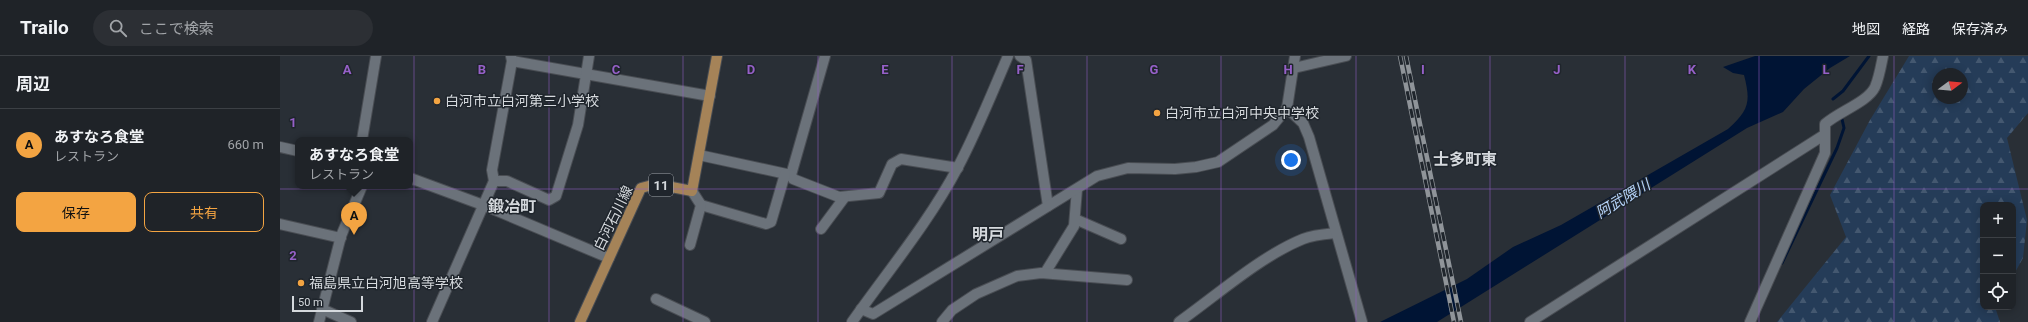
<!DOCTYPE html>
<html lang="ja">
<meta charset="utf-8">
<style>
body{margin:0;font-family:Roboto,"Noto Sans JP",sans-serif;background:#2c2f34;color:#f1f3f6}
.controls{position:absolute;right:12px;bottom:12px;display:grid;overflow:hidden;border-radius:8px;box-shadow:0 2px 10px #0003}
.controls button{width:36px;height:36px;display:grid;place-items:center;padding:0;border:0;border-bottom:1px solid #3c4045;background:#1f2328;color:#f1f3f6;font:20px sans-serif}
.compass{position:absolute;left:1652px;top:12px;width:36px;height:36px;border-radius:50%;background:#1f2328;box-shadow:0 2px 10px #0003;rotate:74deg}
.scale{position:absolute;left:12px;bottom:10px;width:71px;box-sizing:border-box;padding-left:4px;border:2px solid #d5d9dd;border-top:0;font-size:11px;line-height:14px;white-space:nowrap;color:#d5d9dd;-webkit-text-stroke:3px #1f252c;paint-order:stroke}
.you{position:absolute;left:1011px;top:104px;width:14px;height:14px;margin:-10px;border:3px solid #fff;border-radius:50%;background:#1a73e8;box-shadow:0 0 0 6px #1a73e833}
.badge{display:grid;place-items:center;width:26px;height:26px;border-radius:50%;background:#f3a442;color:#111;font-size:13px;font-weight:700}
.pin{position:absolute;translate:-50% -33px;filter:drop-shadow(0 1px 2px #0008)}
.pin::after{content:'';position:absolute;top:21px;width:14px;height:12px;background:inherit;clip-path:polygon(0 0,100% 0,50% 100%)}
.popup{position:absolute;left:15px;top:81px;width:118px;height:52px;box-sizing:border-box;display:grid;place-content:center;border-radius:8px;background:#1f2328;filter:drop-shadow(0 1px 3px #0005);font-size:13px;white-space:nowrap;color:#a1a4a8}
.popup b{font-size:15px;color:#f1f3f6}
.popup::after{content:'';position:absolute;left:50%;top:100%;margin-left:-8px;border:8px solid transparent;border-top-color:#1f2328}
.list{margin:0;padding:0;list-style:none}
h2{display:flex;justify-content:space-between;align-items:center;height:52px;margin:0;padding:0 16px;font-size:17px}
h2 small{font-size:13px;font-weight:400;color:#a1a4a8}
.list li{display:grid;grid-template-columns:26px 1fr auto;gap:12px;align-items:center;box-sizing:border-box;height:72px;padding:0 16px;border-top:1px solid #3c4045}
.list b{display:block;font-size:15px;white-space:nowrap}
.list p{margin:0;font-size:13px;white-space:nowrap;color:#a1a4a8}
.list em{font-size:13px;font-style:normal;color:#a1a4a8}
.actions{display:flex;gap:8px;padding:12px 16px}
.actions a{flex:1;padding:9px 0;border:1px solid #f3a442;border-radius:8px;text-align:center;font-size:14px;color:#f3a442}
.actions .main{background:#f3a442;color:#111}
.icon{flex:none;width:22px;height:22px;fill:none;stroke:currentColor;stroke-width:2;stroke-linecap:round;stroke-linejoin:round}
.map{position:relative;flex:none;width:1748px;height:266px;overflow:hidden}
header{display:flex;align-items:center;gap:24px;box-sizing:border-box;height:56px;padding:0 20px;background:#1f2328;border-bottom:1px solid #3c4045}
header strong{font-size:19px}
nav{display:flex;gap:22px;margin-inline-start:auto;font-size:14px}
.search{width:280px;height:36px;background:#2c2f34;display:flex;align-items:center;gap:10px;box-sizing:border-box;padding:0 14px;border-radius:22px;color:#a1a4a8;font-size:15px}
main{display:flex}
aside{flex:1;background:#1f2328}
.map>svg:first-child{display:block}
.forest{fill:url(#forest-firs);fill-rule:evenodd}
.water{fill:#001434}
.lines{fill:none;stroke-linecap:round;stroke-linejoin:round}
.stream{stroke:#001434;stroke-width:3}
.street-casing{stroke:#494d53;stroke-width:12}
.secondary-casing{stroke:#494d53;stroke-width:12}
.primary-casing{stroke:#494d53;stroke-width:12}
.street{stroke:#6b727a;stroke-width:10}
.secondary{stroke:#6b727a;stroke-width:10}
.primary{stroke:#a58358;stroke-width:10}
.rail-casing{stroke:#8f9499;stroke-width:4.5}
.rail{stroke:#1f252c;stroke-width:3;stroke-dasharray:9;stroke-linecap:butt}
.grid{fill:none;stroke:#9660c8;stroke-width:1;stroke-opacity:0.55}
.poi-dot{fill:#f3a442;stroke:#1f252c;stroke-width:1.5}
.labels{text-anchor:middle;stroke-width:3;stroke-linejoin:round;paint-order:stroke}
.shield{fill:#1f252c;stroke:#9ea3a8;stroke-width:1}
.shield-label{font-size:13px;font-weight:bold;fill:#d5d9dd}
.poi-label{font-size:14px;fill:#d5d9dd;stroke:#1f252c;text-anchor:start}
.street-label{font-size:14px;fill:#d5d9dd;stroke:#1f252c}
.water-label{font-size:15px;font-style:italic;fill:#b4d2f8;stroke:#1f252c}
.quarter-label{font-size:16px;font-weight:bold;fill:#d5d9dd;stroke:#1f252c}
.grid-label{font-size:13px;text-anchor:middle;font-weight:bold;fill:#9660c8;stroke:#1f252c;stroke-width:3;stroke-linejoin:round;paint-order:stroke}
</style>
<header>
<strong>Trailo</strong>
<div class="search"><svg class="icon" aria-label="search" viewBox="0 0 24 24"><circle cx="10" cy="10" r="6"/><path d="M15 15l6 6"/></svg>ここで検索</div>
<nav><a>地図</a><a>経路</a><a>保存済み</a></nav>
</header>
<main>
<aside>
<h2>周辺<small></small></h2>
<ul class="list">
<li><span class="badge">A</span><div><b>あすなろ食堂</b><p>レストラン</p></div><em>660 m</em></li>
</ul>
<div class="actions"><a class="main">保存</a><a>共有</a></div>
</aside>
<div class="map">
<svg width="1748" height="266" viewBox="0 0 1748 266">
<defs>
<pattern id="forest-firs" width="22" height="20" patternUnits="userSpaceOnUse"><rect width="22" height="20" fill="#253c58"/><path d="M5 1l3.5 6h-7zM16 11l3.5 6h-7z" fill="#445870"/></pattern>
</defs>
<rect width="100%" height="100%" fill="#292f36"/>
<path class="forest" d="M 1629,0 L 1748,0 L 1748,57 L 1727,82 L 1747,164 L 1743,202 L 1733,220 L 1733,149 L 1703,149 L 1703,251 L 1715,251 L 1720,266 L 1497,266 L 1566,181 L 1550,139 L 1590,64 ZM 1658,18 L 1682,18 L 1682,42 L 1658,42 Z"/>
<path class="water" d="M 1475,0 L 1570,0 L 1550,12 L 1524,33 L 1503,56 L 1467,72 L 1157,266 L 1100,266 L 1187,223 L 1233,191 L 1281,169 L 1448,73 C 1469,54 1471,46 1464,19 L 1453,17 L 1443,11 Z"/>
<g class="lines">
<g class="stream">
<polyline points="1553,43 1563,35 1589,0"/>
<polyline points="1502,207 1557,92 1564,72 1562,63"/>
</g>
<g class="street-casing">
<g id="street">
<polyline points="740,0 746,4 768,150"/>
<polyline points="232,5 430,40"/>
<polyline points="1014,12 1066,0"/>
<polyline points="82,84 96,0"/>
<polyline points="0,91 18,95"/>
<polyline points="419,99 511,119 545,0"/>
<polyline points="511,119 513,123 559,141 599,137 612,108 621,103 678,112"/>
<polyline points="130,122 203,149 329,202"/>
<polyline points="214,125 227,125 269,144 276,140 298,69 309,0"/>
<polyline points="421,149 486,168 491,166 505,118"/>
<polyline points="795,163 841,183"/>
<polyline points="0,168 61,182"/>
<polyline points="541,173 564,142"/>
<polyline points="410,189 421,149 412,135"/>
<polyline points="765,217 794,170 797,133"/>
<polyline points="376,243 425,266"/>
<polyline points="42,253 71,266"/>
<polyline points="39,266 61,180 82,130"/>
<polyline points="152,266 214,125 212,114 232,5 231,0"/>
<polyline points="662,266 672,254 696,238 737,220 761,217 847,224"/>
<path d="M 899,266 C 937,239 981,200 1023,183 C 1033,179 1046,178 1056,177"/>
<polyline points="1250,266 1544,79"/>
<path d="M 1470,266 L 1545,97 L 1545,68 C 1558,56 1588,46 1595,31 C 1599,22 1601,10 1603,0"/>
</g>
</g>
<g class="secondary-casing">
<g id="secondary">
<polyline points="1007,52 1023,67 1029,81 1082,266"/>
<polyline points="581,253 593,258 817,120 848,112 895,113 916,111 938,106 993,69 1007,52 1015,0"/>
<path d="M 572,266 C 608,215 649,166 678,111 C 697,75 712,37 728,0"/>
</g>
</g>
<g class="primary-casing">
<polyline id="primary" points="300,266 361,132 376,128 412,135 437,0"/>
</g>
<use href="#street" class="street"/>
<use href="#secondary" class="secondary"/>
<use href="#primary" class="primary"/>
<g class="rail-casing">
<g id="rail">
<polyline points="1120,0 1174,266"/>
<polyline points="1126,0 1181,266"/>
</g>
</g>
<use href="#rail" class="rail"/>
</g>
<path class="grid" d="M 134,0 L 134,266M 269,0 L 269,266M 403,0 L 403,266M 538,0 L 538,266M 672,0 L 672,266M 807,0 L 807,266M 941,0 L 941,266M 1076,0 L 1076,266M 1210,0 L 1210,266M 1345,0 L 1345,266M 1479,0 L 1479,266M 1614,0 L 1614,266M 0,133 L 1748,133"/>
<g class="poi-dot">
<circle cx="157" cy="45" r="4"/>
<circle cx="877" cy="57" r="4"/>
<circle cx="21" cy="227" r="4"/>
</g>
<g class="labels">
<rect class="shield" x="369" y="118" width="24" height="22" rx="3"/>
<g class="shield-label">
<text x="381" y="134">11</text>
</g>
<g class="poi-label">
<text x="165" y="50">白河市立白河第三小学校</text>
<text x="885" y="62">白河市立白河中央中学校</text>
<text x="29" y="232">福島県立白河旭高等学校</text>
</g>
<g class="street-label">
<text transform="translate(333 162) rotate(-64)" y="5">白河石川線</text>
</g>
<g class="water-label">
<text transform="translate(1343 143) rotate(-31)" y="5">阿武隈川</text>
</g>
<g class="quarter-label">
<text x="1185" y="109">士多町東</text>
<text x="232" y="156">鍛冶町</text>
<text x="708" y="184">明戸</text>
</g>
</g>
<g class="grid-label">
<text x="67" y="18">A</text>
<text x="202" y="18">B</text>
<text x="336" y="18">C</text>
<text x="471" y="18">D</text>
<text x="605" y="18">E</text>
<text x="740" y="18">F</text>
<text x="874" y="18">G</text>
<text x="1008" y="18">H</text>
<text x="1143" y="18">I</text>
<text x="1277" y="18">J</text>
<text x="1412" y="18">K</text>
<text x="1546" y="18">L</text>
<text x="13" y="71">1</text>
<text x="13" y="204">2</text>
</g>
</svg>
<div class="controls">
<button>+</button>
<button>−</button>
<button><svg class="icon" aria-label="locate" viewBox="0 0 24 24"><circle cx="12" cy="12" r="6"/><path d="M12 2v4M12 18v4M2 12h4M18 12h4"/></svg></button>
</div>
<svg class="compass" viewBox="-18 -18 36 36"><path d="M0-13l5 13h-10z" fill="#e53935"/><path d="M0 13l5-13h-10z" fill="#a1a4a8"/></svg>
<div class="scale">50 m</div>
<div class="you"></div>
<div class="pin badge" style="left:74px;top:179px">A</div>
<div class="popup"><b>あすなろ食堂</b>レストラン</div>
</div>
</main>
